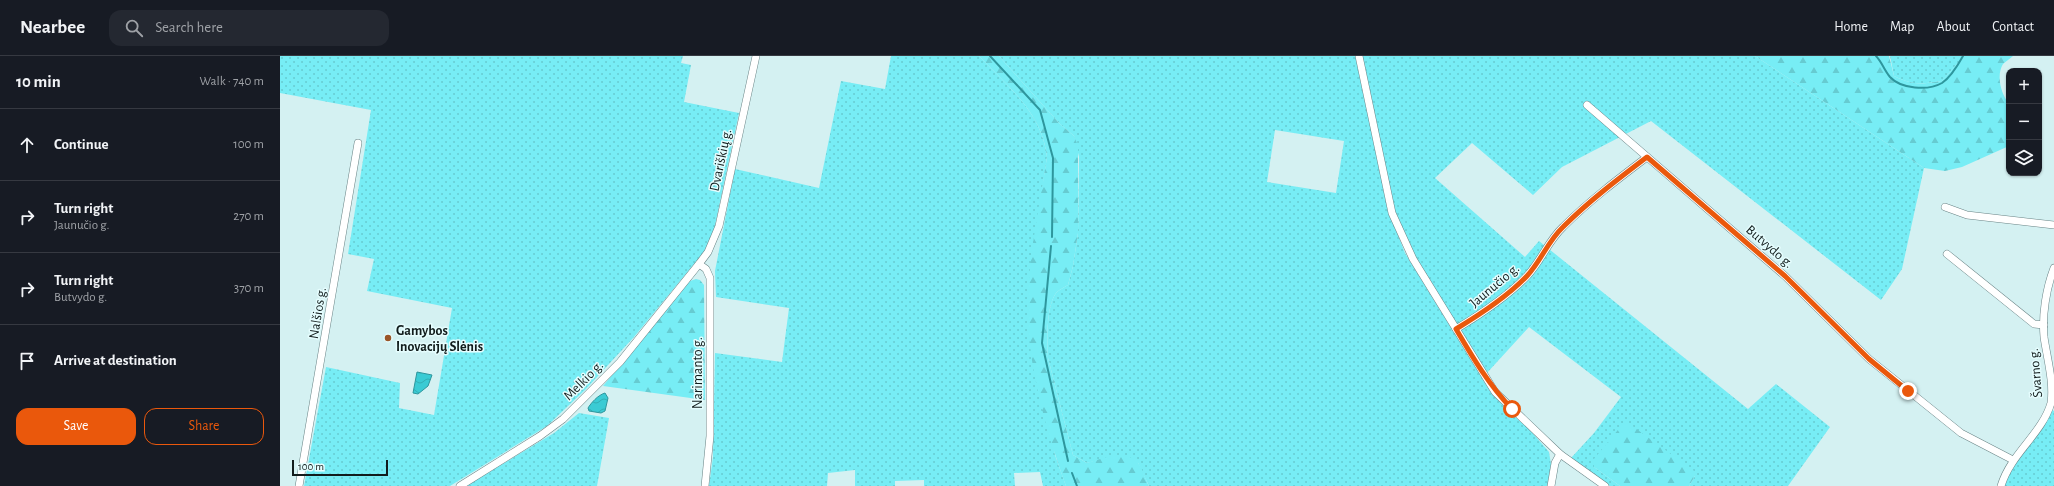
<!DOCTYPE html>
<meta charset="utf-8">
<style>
body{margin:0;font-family:"Alegreya Sans",sans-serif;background:#242831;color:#f1f3f6}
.controls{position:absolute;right:12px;top:12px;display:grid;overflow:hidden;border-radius:8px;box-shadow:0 1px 3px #0004}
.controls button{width:36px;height:36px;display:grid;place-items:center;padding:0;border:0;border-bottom:1px solid #363941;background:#171b24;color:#f1f3f6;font:20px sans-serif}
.scale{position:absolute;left:12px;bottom:10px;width:96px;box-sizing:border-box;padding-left:4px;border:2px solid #111c1c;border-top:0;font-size:11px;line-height:14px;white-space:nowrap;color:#111c1c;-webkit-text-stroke:3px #e5fdfe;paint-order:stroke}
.stop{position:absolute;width:12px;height:12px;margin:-9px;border:3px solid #ea580c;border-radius:50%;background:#fff}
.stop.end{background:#ea580c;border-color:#fff;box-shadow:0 1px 4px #0008}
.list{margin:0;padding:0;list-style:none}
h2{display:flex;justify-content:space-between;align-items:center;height:52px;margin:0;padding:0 16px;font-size:17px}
h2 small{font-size:13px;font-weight:400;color:#9ea1a6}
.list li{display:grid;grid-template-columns:26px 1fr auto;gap:12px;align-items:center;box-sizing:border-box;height:72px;padding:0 16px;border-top:1px solid #363941}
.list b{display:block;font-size:15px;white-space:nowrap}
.list p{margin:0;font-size:13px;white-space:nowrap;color:#9ea1a6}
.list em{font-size:13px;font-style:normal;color:#9ea1a6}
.actions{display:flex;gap:8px;padding:12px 16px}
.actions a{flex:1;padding:9px 0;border:1px solid #ea580c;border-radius:12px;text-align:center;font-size:14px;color:#ea580c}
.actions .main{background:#ea580c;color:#fff}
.icon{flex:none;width:22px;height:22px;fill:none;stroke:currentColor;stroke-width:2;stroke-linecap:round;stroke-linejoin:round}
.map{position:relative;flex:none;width:1774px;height:430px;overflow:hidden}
header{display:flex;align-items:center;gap:24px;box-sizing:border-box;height:56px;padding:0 20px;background:#171b24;border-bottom:1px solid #363941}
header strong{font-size:19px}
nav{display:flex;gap:22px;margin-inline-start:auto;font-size:14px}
.search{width:280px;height:36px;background:#242831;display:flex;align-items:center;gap:10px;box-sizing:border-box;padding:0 14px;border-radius:12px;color:#9ea1a6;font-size:15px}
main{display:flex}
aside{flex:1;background:#171b24}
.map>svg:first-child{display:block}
.grass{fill:url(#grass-dots);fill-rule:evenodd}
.forest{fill:url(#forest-firs)}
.water{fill:url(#water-waves);stroke:#2e969d}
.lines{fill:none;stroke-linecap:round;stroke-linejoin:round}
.stream{stroke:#2e969d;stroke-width:2}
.street-casing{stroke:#698486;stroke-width:8}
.street{stroke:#fff;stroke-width:7}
.route{stroke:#ea580c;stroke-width:5}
.poi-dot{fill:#9a5528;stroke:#e5fdfe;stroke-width:1.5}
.labels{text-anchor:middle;stroke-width:3;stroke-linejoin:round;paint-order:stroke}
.street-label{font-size:14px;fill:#111c1c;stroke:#e5fdfe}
.poi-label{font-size:14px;font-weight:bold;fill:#111c1c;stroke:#e5fdfe;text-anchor:start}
</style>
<header>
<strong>Nearbee</strong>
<div class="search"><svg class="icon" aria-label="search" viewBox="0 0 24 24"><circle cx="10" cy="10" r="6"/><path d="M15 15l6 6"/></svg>Search here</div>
<nav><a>Home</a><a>Map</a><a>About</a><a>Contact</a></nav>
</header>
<main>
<aside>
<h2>10 min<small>Walk · 740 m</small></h2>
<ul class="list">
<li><svg class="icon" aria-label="ahead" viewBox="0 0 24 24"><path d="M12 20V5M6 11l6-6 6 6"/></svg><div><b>Continue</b></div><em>100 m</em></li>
<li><svg class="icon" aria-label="right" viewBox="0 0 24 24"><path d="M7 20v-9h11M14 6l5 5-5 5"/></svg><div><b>Turn right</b><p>Jaunučio g.</p></div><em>270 m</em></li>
<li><svg class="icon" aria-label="right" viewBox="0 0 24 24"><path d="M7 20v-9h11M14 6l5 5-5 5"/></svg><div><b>Turn right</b><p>Butvydo g.</p></div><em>370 m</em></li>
<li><svg class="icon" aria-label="arrive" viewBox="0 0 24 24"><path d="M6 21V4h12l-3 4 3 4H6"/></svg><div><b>Arrive at destination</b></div></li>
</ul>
<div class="actions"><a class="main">Save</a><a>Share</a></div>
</aside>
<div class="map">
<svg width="1774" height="430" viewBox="0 0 1774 430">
<defs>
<pattern id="grass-dots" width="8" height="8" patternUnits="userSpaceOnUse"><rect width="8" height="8" fill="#77edf5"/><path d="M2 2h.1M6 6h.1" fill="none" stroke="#66cbd1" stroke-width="1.8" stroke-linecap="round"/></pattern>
<pattern id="forest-firs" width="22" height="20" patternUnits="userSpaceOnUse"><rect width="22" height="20" fill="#77edf5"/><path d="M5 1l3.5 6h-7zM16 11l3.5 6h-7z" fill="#66cbd1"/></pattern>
<pattern id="water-waves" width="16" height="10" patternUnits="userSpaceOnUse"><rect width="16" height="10" fill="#3acbd4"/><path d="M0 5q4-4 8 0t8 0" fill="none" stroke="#32aeb5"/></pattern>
</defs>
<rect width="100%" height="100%" fill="#d4f1f2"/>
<g class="grass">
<polygon points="0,0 403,0 401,7 411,9 404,46 459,57 434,174 428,191 354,281 305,334 267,370 170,430 24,430 46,311 120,327 119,352 154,359 172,252 87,235 94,203 68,198 91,54 0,37"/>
<path d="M 611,0 L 699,0 C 728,31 762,56 767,101 L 751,211 L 775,399 L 786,430 L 763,430 L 760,416 L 734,417 L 735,430 L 644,430 L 644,424 L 615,425 L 615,430 L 575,430 L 575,414 L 548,417 L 547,430 L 429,430 L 433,401 L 435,297 L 502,306 L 509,252 L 436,241 L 435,215 L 455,113 L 539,132 L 561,25 L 605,33 Z"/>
<path d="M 719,0 L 1076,0 L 1105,139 L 1110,159 L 1125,197 L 1210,335 L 1227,354 L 1249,373 L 1269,396 L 1271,408 L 1268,430 L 869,430 L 858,407 L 819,404 L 807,407 L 793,399 L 768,302 C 767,286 766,248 777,236 C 780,233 785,231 788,229 L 793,210 L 798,177 L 799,101 L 794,80 L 779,67 ZM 995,74 L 1064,85 L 1056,137 L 987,126 Z"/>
<polygon points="1082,0 1475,0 1644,112 1622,213 1601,244 1371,65 1282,111 1253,139 1192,87 1155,122 1245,201 1259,185 1468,353 1496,328 1550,371 1508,430 1409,430 1415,420 1314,411 1340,430 1330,430 1291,402 1314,377 1341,341 1249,271 1206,318 1136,201 1122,174 1115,156"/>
<path d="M 1610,0 L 1684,0 L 1662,25 C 1639,28 1635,30 1614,20 Z"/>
<path d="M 1772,354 L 1774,355 L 1774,430 L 1723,430 C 1733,402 1757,380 1772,354 Z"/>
<polygon points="299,357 329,362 317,430 186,430 274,377"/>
</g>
<g class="forest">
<path d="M 699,0 L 719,0 L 779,67 L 794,80 L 798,90 L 798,177 L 793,210 L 788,229 C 785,231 780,233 777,236 C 766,248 767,286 768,302 L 793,399 L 807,407 C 822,403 845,392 858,407 C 863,413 865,423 869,430 L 786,430 C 768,380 750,318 748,264 C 746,210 759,154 767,101 C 762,56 728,31 699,0 Z"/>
<path d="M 1475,0 L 1609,0 L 1614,20 C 1635,30 1640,28 1662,25 L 1684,0 L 1733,0 C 1730,3 1726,5 1723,8 C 1716,19 1721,39 1729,47 L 1729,90 L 1682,111 L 1665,115 L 1644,112 Z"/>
<polygon points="416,223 420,224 424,229 425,344 323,330 410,225"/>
<polygon points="1342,369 1351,369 1414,415 1415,420 1409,430 1340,430 1314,411 1314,403"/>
</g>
<g class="water">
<polygon points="137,316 152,319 148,330 138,338 133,337"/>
<path d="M 325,337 L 328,342 L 325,355 L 321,357 L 309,355 L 308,352 C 311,347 318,339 325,337 Z"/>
</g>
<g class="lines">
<g class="stream">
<polyline points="710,0 760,54 773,102 772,181"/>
<path d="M 1596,0 C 1602,6 1604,14 1610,21 C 1621,33 1648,35 1662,27 C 1671,21 1678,9 1683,0"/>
<polyline points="771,190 762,287 788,405"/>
<polyline points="792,417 797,430"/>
</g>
<g class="street-casing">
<g id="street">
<polyline points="1079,0 1112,157 1133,203 1215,336 1280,398 1325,430"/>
<polyline points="1307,49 1505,220 1589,303 1681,377 1733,404"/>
<polyline points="1665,151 1687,159 1774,169"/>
<polyline points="1667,198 1754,268 1764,269"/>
<polyline points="419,208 426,213 430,222 430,380 425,430"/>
<path d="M 1176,273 C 1201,258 1227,241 1247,220 C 1261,205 1268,185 1283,171 C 1309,145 1338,123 1367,101"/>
<polyline points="19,430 78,87"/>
<polyline points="180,430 260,380 283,363 340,306 419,208 428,196 439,170 476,0"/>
<polyline points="1271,430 1275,407 1280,398"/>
<path d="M 1721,430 C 1731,397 1762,378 1771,347 C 1774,326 1767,302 1764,281 C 1762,259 1766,233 1774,212"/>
</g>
</g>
<use href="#street" class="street"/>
</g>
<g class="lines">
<path class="route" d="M 1232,353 C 1209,329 1193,302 1176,273 C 1201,258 1227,241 1247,220 C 1261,205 1268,185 1283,171 C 1309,145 1338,123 1367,101 L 1505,220 L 1589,303 L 1628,335"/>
</g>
<circle class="poi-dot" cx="108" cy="282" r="4"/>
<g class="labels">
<g class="street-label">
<text transform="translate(440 104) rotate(-78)" y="5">Dvariškių g.</text>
<text transform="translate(1490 190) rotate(41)" y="5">Butvydo g.</text>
<text transform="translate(1214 229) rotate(-40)" y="5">Jaunučio g.</text>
<text transform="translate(37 257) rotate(-81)" y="5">Nalšios g.</text>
<text transform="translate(417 317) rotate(-90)" y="5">Narimanto g.</text>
<text transform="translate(1755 317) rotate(-95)" y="5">Švarno g.</text>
<text transform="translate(303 324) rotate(-45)" y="5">Melkio g.</text>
</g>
<g class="poi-label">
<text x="116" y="279">Gamybos<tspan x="116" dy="16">Inovacijų Slėnis</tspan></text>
</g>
</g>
</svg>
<div class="controls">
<button>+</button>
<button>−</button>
<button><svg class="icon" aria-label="layers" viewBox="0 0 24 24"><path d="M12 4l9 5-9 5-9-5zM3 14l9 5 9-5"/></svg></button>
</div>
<div class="scale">100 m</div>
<div class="stop" style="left:1232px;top:353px"></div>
<div class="stop end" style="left:1628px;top:335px"></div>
</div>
</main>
